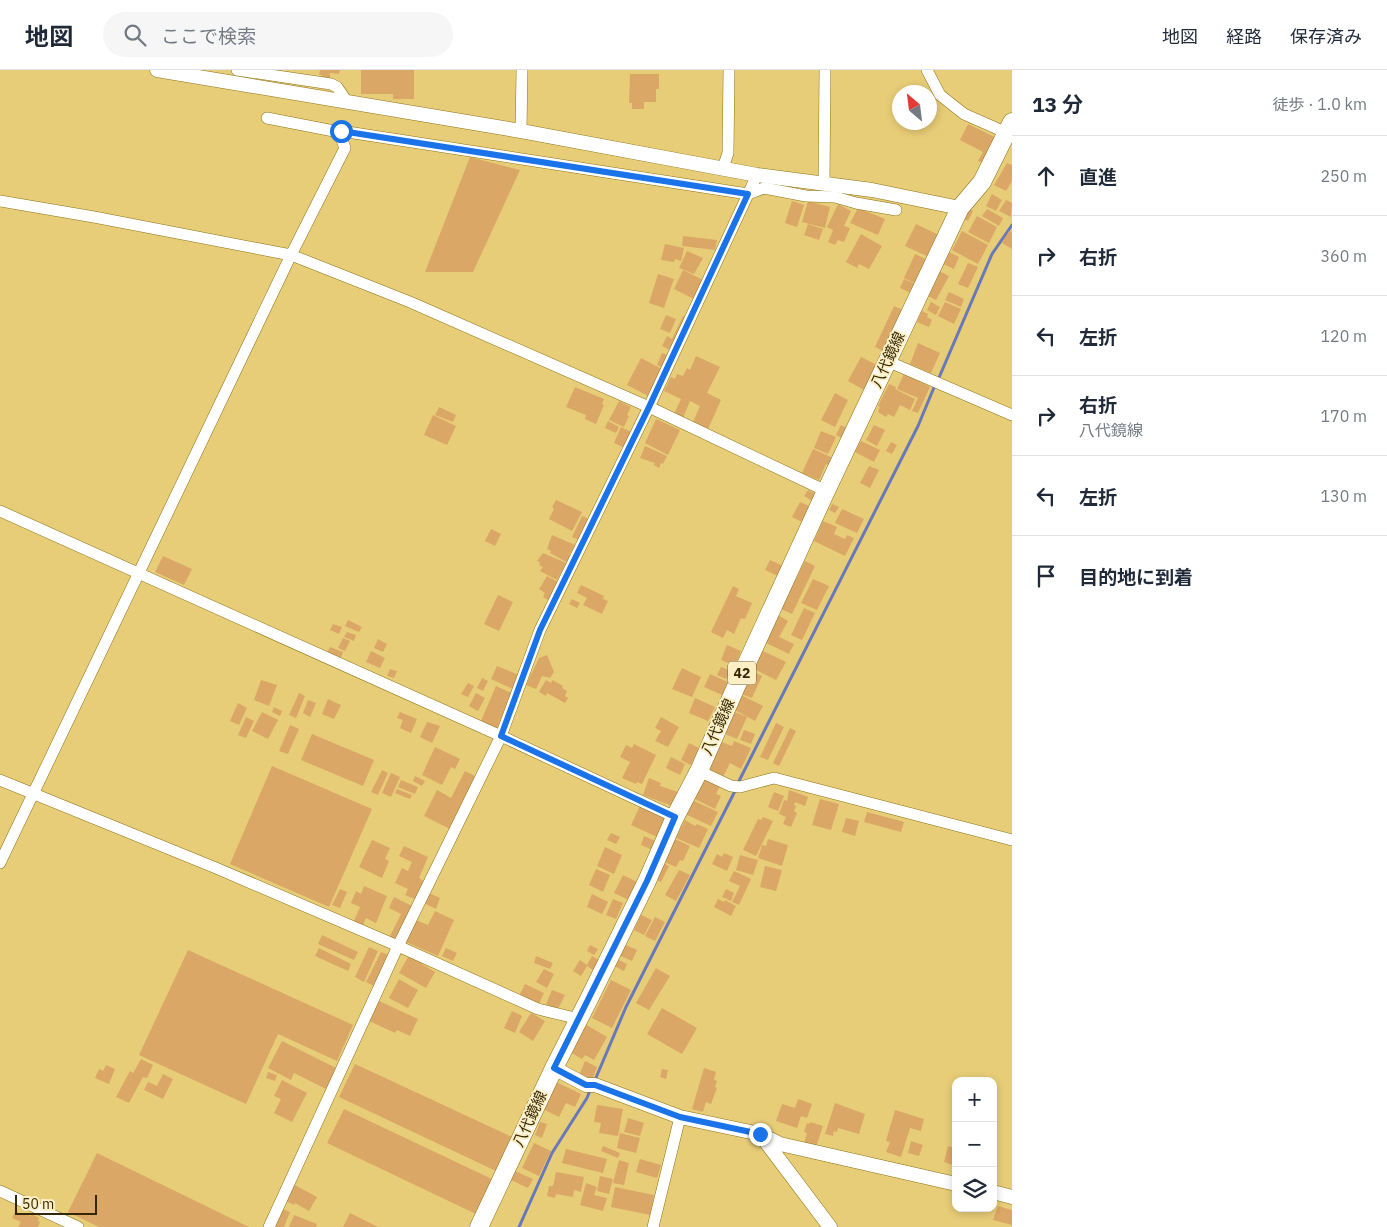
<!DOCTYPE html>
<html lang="ja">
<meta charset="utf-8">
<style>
body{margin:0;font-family:"IBM Plex Sans","Noto Sans JP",sans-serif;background:#f6f6f7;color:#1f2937}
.controls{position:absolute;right:15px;bottom:15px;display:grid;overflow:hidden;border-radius:10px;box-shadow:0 2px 8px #0003}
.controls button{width:45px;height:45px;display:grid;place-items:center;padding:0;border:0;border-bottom:1px solid #e0e1e3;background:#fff;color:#1f2937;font:25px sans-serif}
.compass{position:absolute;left:892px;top:15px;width:45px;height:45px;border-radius:50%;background:#fff;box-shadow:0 2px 8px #0003;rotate:332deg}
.scale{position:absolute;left:15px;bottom:12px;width:82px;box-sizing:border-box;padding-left:5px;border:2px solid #332803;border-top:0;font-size:14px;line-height:18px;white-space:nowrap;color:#332803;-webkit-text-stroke:4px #fcefc6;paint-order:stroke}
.stop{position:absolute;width:15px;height:15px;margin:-11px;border:4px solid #1a73e8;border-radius:50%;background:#fff}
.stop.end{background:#1a73e8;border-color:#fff;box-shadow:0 1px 5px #0008}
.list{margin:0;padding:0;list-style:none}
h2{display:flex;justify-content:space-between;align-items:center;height:65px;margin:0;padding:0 20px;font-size:21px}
h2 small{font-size:16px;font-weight:400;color:#747a83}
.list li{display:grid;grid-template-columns:32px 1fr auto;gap:15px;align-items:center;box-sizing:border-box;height:80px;padding:0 20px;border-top:1px solid #e0e1e3}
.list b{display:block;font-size:19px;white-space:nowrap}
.list p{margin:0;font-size:16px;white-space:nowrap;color:#747a83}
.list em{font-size:16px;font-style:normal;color:#747a83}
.icon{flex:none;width:28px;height:28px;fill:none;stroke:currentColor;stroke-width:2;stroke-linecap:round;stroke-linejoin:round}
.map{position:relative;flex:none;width:1012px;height:1157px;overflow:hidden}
header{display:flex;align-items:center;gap:30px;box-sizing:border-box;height:70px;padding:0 25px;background:#fff;border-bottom:1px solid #e0e1e3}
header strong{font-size:24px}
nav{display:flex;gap:28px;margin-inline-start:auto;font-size:18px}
.search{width:350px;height:45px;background:#f6f6f7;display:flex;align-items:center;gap:12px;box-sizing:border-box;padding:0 18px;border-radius:28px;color:#747a83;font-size:19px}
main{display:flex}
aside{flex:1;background:#fff}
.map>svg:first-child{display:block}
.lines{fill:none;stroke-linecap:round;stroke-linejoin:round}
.stream{stroke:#6879ba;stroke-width:3}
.building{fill:#daa766}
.minor-casing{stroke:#8c7212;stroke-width:12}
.tertiary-casing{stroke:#8c7212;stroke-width:15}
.primary-casing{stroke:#8c7212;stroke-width:19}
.minor{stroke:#fff;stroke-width:11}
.tertiary{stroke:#fff;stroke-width:14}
.primary{stroke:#fff;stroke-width:18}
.route{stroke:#1a73e8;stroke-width:6}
.labels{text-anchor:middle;stroke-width:4;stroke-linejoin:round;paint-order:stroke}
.shield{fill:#fcefc6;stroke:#6f643e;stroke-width:1}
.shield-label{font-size:14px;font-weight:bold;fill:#332803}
.street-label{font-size:15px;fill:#332803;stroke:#fcefc6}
</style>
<header>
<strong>地図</strong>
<div class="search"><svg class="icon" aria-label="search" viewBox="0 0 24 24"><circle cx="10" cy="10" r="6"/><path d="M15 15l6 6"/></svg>ここで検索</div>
<nav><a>地図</a><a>経路</a><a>保存済み</a></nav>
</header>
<main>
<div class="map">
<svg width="1012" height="1157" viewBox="0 0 1012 1157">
<rect width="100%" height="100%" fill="#e8cd78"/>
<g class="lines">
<g class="stream">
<polyline points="938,310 992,184 1012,155"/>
<polyline points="738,713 918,356 935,315"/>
<polyline points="595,1010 626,937 736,719"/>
<polyline points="519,1157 552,1083 587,1028 591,1018"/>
</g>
</g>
<g class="building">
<polygon points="320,0 340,0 339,4 330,3 330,9 322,8 322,5 319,5"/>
<polygon points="361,0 414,0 414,29 393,29 393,24 361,24"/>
<polygon points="630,4 659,4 659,19 656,19 656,32 644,32 644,39 632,39 632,33 629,33"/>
<polygon points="968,54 999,69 986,95 978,91 983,82 960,70"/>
<polygon points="470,87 520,100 473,202 425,202"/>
<polygon points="1007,93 1012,95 1012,111 1006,121 994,115"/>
<polygon points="992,124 1002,130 996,141 986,136"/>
<polygon points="1006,130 1012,133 1011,147 999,141"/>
<polygon points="792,131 804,135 797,157 785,153"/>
<polygon points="808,131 830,137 825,158 802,152"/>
<polygon points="838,134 851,141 844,156 850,158 844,172 838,170 835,175 828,172 833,160 827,157"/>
<polygon points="858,138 885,149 878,165 850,153"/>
<polygon points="970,139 973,141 968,151 964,149"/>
<polygon points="987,139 1003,148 999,156 982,146"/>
<polygon points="977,146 997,157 989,173 968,162"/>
<polygon points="808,154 823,159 819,170 804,165"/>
<polygon points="916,154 943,167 933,189 905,176"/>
<polygon points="962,161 988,175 978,194 952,180"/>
<polygon points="1009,161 1012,162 1012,179 1002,173"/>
<polygon points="861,164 882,176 869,199 859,194 857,198 846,192"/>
<polygon points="683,166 717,170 715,180 682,176"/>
<polygon points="665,174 684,178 681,191 675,189 674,192 661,190"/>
<polygon points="687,181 703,188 694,204 679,198"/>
<polygon points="949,182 959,187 954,199 943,194"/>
<polygon points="915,184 932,192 920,216 904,208"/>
<polygon points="968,193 978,197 968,218 958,214"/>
<polygon points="683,200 703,210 694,229 674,219"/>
<polygon points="937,200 949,206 936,230 924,224"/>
<polygon points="658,204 674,209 664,238 649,233"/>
<polygon points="904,209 917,215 913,224 900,218"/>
<polygon points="949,222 964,229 961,237 945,230"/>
<polygon points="931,232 940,237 936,245 927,240"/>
<polygon points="945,232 961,239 954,254 938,246"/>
<polygon points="894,236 905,241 883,281 875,277"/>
<polygon points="922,241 928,244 927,247 932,250 929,257 917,252"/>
<polygon points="666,245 676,249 670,263 660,259"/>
<polygon points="683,246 688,249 672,281 662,276 667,266 672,269"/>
<polygon points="918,273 940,283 931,303 910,294"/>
<polygon points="662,283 668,285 662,297 657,295"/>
<polygon points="696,286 720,297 707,323 721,330 708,359 693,352 700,336 690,331 683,348 674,344 681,329 664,321 671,307 675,309 677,304 683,306 687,298 690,300"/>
<polygon points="861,287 877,295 864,320 848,311"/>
<polygon points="641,288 664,300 650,327 627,315"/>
<polygon points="904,304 930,317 918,343 912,341 918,328 897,319"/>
<polygon points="889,314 896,317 895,319 915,329 910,340 900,335 894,347 888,344 886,347 878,342 880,337 878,336"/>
<polygon points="575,317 604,329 602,334 604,335 596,354 585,349 586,345 566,337"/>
<polygon points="835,323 848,330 835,357 821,350"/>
<polygon points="619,331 631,337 627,345 629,346 624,357 609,350"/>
<polygon points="439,337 456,345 453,352 435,345"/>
<polygon points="433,345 456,356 447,375 424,365"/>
<polygon points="656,349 680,360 668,385 645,373"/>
<polygon points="608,351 619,357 616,363 605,358"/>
<polygon points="841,355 849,359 844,369 836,365"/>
<polygon points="874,355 885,360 877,376 866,370"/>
<polygon points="621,357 631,362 623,377 614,373"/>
<polygon points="821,361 836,367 828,384 814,378"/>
<polygon points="861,371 880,380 874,392 855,382"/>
<polygon points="891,372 897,375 892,384 886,381"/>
<polygon points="645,376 667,386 663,394 661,393 659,398 654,395 655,393 640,388"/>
<polygon points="813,379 833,388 830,396 826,394 819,410 802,403"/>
<polygon points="869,396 879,400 870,418 860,413"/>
<polygon points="808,420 818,425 814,432 804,426"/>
<polygon points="556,430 582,442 572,461 549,449 554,439 552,437"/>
<polygon points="800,432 809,436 808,440 810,441 804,453 792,447"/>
<polygon points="832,434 839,437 835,443 829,440"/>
<polygon points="842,439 864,449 857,463 835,453"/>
<polygon points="582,446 589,449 579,470 572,467"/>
<polygon points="823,451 837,457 834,464 845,469 847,465 854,468 845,486 814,471"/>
<polygon points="491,459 501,464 495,476 485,471"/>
<polygon points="552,465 575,475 569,485 572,486 568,493 550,483 551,481 547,479"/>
<polygon points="543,483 566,493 557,510 540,501 543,497 539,495 540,492 537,491"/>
<polygon points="163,486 192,499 184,515 155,502"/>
<polygon points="770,490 783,496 778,506 765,500"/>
<polygon points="805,491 815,496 792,544 781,539"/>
<polygon points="547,506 560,513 550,531 543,527 545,523 539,519"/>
<polygon points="813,509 829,516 817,540 801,533"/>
<polygon points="581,515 604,526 603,529 608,531 602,544 583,535 587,528 577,523"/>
<polygon points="733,516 739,519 736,526 752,533 745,549 741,548 734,564 727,560 723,568 711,562"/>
<polygon points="498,525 513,532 499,561 484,554"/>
<polygon points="572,529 580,533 577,538 569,534"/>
<polygon points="804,538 815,543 802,570 791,565"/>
<polygon points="776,544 788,551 779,567 794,574 789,584 762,571"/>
<polygon points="348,550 362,557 359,562 345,556"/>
<polygon points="333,554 342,557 339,564 330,560"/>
<polygon points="347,562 356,565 354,571 344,567"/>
<polygon points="343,568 350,571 345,581 338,578"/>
<polygon points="378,569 387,574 383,582 374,578"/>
<polygon points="727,575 741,581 735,596 721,590"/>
<polygon points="330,577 343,582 340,590 326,585"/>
<polygon points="759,579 786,592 776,610 750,597"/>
<polygon points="371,581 385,588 380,598 366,592"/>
<polygon points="547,585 554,602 550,608 542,606 536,619 526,615 539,588"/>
<polygon points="497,596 519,605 513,619 491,609"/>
<polygon points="721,597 731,601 726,609 717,605"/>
<polygon points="682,598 701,607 692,627 672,619"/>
<polygon points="390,599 397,601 394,608 387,606"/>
<polygon points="750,600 762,606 752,628 739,623"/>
<polygon points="710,604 728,612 722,625 704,617"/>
<polygon points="482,608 488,611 483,621 477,618"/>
<polygon points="261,610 277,615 269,636 254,630"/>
<polygon points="546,610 551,613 552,610 563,616 562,618 567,621 565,626 568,628 565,633 547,623 546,626 539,622"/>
<polygon points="468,613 474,616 468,627 461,624"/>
<polygon points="496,616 512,623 497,658 481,651"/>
<polygon points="299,623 305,626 296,648 289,645"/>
<polygon points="476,623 485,628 478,641 469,636"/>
<polygon points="737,623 763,636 755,651 729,637"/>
<polygon points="695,628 715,637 708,651 689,643"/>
<polygon points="328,629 341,635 334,649 322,644"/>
<polygon points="308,630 316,633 310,647 303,643"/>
<polygon points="238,633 247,638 239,655 230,651"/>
<polygon points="274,637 282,641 280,646 272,642"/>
<polygon points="262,642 278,650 268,669 252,661"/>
<polygon points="400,642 417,649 411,663 400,658 403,650 397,648"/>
<polygon points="735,642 747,647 737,669 725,664"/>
<polygon points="246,647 254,651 246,668 238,665"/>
<polygon points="661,647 679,657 668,677 655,671 661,661 655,658"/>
<polygon points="427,652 440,656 432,673 420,667"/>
<polygon points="776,653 784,657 768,690 760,687"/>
<polygon points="290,655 299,659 288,684 279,681"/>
<polygon points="790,658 796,661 779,696 773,693"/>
<polygon points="744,660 755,664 751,674 740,670"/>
<polygon points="312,664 374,690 363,716 301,690"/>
<polygon points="720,671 732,676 734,671 751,678 741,699 730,693 722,709 706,701"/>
<polygon points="689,673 699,678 691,695 681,690"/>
<polygon points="634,674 656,685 642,714 637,712 636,714 622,708 630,692 620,687 626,675 632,678"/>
<polygon points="435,677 460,689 455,699 451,697 442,715 422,705"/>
<polygon points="671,687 685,694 680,705 666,698"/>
<polygon points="272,696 372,739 329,837 230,794"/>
<polygon points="382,700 388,703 378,725 371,722"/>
<polygon points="465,701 479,708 452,760 424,746 437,720 451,728"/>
<polygon points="391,703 400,707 391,727 382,723"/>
<polygon points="415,706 425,711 422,716 413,711"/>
<polygon points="649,708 661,713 660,716 678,722 672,736 643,725"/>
<polygon points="704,709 720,716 716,724 721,726 715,739 695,729"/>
<polygon points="401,710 418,717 415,724 398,717"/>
<polygon points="397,719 412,725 410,729 395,723"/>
<polygon points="789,720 808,727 805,736 795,732 794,735 796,736 794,741 797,743 791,757 783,754 786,747 779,744 784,730 787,731"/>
<polygon points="774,722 784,726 778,741 768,737"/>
<polygon points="820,729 839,734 831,760 812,755"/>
<polygon points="692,730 718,742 711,756 685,744"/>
<polygon points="640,736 666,747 657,767 631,755"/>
<polygon points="867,742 904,752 901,762 864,752"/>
<polygon points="763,747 773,751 756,786 743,780 758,749 761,750"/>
<polygon points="846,748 859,751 855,766 842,762"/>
<polygon points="685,750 695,756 697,754 708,759 699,778 676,768"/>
<polygon points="611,763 620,767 616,774 607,770"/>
<polygon points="644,766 660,773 657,782 641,775"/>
<polygon points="675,769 690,776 683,791 680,790 676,797 664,792"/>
<polygon points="768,769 788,775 782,796 758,788 762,775 766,776"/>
<polygon points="372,770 390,778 385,789 389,791 382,808 359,797"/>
<polygon points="404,776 428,787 419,808 425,812 417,830 405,825 408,819 395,813 402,798 408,801 412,792 399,786"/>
<polygon points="605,777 622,785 614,804 597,796"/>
<polygon points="724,783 733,787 727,801 712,794 717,784 722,787"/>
<polygon points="740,785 758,790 753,805 736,800"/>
<polygon points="659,791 669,796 661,812 651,807"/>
<polygon points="765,796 782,800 776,821 760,817"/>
<polygon points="596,799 610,805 603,822 589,815"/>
<polygon points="679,800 690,805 676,831 665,825"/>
<polygon points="734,801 751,809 739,835 732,832 740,816 729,811"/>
<polygon points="623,805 641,814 633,832 614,823"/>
<polygon points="364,816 387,826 376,853 366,848 363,855 354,851 360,837 351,833 356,821 361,824"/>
<polygon points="340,819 347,822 340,838 332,835"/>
<polygon points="726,819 734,823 731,831 722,827"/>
<polygon points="429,823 440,828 436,839 424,833"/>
<polygon points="592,824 608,832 602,844 587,837"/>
<polygon points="394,827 414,837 397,872 389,868 401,844 389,838"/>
<polygon points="613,829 623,833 616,849 606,845"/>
<polygon points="718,829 724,832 725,830 736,836 731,846 714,837"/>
<polygon points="435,841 454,850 438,886 406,872 416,850 428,855"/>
<polygon points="641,845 652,850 644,865 634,860"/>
<polygon points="655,847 665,852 655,871 645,866"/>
<polygon points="322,865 358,882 354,890 318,874"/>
<polygon points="621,873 637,880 632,891 616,884"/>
<polygon points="590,875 598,879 594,885 587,881"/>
<polygon points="369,877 378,881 364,912 355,907"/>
<polygon points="319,878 351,894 348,901 315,886"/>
<polygon points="446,878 457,883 453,891 442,886"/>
<polygon points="188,880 353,955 337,991 278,964 246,1034 139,985"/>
<polygon points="381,882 389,885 374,916 366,912"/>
<polygon points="411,882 424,889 422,894 435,902 426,918 399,903"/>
<polygon points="536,886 553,893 550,899 534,893"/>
<polygon points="592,886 602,892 596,902 587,896 581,906 573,901 580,890 587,895"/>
<polygon points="617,889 627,894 624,901 614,896"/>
<polygon points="656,898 670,906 649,940 636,933"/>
<polygon points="544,899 554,904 547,918 536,912"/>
<polygon points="399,909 418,920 408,938 389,928"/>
<polygon points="611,910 631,920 612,958 592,948"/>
<polygon points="525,914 544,923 539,934 520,924"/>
<polygon points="552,920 565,925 558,939 546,934"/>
<polygon points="377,930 418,949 410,966 397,960 395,963 367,950"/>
<polygon points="662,938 697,958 682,984 647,964"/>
<polygon points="512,941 522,946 515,963 504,958"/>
<polygon points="531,943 545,951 533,971 519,962"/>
<polygon points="585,954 607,967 594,990 585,985 582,989 570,982"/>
<polygon points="282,971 336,998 326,1019 294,1003 291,1010 268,998"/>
<polygon points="141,989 153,995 147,1008 143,1007 129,1033 116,1027 130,1001 133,1003"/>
<polygon points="585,991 597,997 591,1013 578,1008"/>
<polygon points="355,994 512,1067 496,1101 339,1027"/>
<polygon points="106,995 115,999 109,1014 95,1008 99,999 103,1001"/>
<polygon points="704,998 716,1002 714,1010 717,1011 715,1017 717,1018 711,1034 706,1032 703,1042 692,1039"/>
<polygon points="662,999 668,1000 666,1009 660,1007"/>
<polygon points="268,1002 277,1005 275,1011 266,1008"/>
<polygon points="163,1004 173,1009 163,1029 144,1020 148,1012 157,1016"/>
<polygon points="282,1010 307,1023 292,1052 274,1043 281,1029 274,1026"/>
<polygon points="556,1012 581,1024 575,1037 566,1033 559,1047 543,1039"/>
<polygon points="798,1029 812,1034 807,1048 801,1046 797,1058 776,1051 782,1034 795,1038"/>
<polygon points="835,1033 865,1044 859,1064 838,1058 837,1062 834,1061 833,1066 825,1064"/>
<polygon points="597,1035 623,1039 618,1066 599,1063 601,1053 594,1052"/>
<polygon points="344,1039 494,1110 478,1145 327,1073"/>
<polygon points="895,1040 924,1049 921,1061 910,1058 901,1087 886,1082 890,1072 886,1071"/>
<polygon points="628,1048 644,1053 640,1066 624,1062"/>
<polygon points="540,1052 547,1054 542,1068 535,1065"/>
<polygon points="810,1052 823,1056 816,1077 804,1073 807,1063 804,1062 807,1053 810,1054"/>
<polygon points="620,1063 640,1068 636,1083 617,1078"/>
<polygon points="911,1071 923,1075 919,1086 908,1083"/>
<polygon points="534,1073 551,1081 539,1106 522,1098"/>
<polygon points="603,1076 620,1083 618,1088 601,1081"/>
<polygon points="948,1076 956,1078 956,1096 944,1092"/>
<polygon points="566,1079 607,1089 603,1103 562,1093"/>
<polygon points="97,1083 249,1157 99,1157 68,1142"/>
<polygon points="640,1089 661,1095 657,1108 636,1102"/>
<polygon points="619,1090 629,1093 624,1115 613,1113"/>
<polygon points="515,1101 533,1109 528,1118 511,1110"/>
<polygon points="556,1102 584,1107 581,1122 574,1120 573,1127 556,1124 555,1128 547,1126 549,1116 553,1116"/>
<polygon points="600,1106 613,1109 609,1124 597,1121"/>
<polygon points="586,1113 597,1117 594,1125 607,1128 603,1141 580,1135"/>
<polygon points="293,1114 317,1127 309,1141 295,1133 294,1135 284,1130"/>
<polygon points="615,1117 654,1125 650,1145 611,1137"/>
<polygon points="998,1136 1012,1140 1012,1155 993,1150"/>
<polygon points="279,1138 290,1142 284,1157 271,1157"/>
<polygon points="15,1141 23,1145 24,1143 31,1146 32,1144 39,1148 38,1151 40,1152 38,1157 18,1157 21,1152 12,1148"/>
<polygon points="350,1143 378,1157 343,1157"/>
<polygon points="294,1145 317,1154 316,1157 289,1157"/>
</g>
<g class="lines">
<g class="minor-casing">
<g id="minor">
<polyline points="237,0 331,14 337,17 348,33"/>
<polyline points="927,0 940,25 964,44 1007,63"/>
<polyline points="341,61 748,124 764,118 806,126 835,127 856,133 896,140"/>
<polyline points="521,61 522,0"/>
<polyline points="723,98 728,83 729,0"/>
<polyline points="824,114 825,0"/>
<polyline points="0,131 94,147 291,185 410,232 649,337 826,421"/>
<polyline points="887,291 1012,345"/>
<polyline points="0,441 501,666 675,747"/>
<polyline points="699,701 731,716 740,717 774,708 1012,770"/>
<polyline points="0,710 216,798 398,876 538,939 579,949"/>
<polyline points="0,793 291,185 345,78 339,62 267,48"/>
<polyline points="0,1121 78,1157"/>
<polyline points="269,1157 398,876 501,666 540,560 649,337 757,105"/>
<polyline points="653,1157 680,1047"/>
</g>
</g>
<g class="tertiary-casing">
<g id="tertiary">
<polyline points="157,0 521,61 757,105 872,120 960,138"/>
<polyline points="554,998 586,1015 595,1015 680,1047 760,1064 780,1074 956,1114"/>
<polyline points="763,1068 830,1157"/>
<polyline points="993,1122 1012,1127"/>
</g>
</g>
<g class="primary-casing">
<polyline id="primary" points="479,1157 554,998 590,927 647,811 675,747 699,701 735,619 826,421 960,138 982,112 1012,52"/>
</g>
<use href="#minor" class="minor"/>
<use href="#tertiary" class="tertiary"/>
<use href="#primary" class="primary"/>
</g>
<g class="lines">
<polyline class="route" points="341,61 748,124 649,337 540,560 501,666 675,747 647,811 554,998 586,1015 595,1015 680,1047 760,1064"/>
</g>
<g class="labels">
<rect class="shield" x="728" y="591.5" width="28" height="23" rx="4"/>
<g class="shield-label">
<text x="742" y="608">42</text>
</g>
<g class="street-label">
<text transform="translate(888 290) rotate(-65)" y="5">八代鏡線</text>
<text transform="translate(718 657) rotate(-66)" y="5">八代鏡線</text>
<text transform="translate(530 1049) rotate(-65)" y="5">八代鏡線</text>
</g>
</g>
</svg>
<div class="controls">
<button>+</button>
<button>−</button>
<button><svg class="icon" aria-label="layers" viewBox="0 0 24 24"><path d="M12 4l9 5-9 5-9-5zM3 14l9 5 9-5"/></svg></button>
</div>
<svg class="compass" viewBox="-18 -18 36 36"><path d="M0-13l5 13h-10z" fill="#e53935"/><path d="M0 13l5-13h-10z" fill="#747a83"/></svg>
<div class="scale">50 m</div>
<div class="stop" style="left:341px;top:61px"></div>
<div class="stop end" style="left:760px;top:1064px"></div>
</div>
<aside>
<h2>13 分<small>徒歩 · 1.0 km</small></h2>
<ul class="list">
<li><svg class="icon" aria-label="ahead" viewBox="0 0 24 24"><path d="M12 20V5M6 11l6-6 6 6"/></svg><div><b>直進</b></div><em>250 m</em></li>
<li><svg class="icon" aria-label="right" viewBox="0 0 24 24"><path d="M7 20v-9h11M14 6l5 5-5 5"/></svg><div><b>右折</b></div><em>360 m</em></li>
<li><svg class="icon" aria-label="left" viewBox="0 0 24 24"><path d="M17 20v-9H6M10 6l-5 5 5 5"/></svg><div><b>左折</b></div><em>120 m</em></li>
<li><svg class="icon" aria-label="right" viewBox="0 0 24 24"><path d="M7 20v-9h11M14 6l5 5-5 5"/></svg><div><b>右折</b><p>八代鏡線</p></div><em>170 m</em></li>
<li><svg class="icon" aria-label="left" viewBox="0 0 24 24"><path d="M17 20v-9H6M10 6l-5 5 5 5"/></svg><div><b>左折</b></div><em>130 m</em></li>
<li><svg class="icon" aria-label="arrive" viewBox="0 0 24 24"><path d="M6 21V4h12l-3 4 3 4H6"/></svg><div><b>目的地に到着</b></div></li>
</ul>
</aside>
</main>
